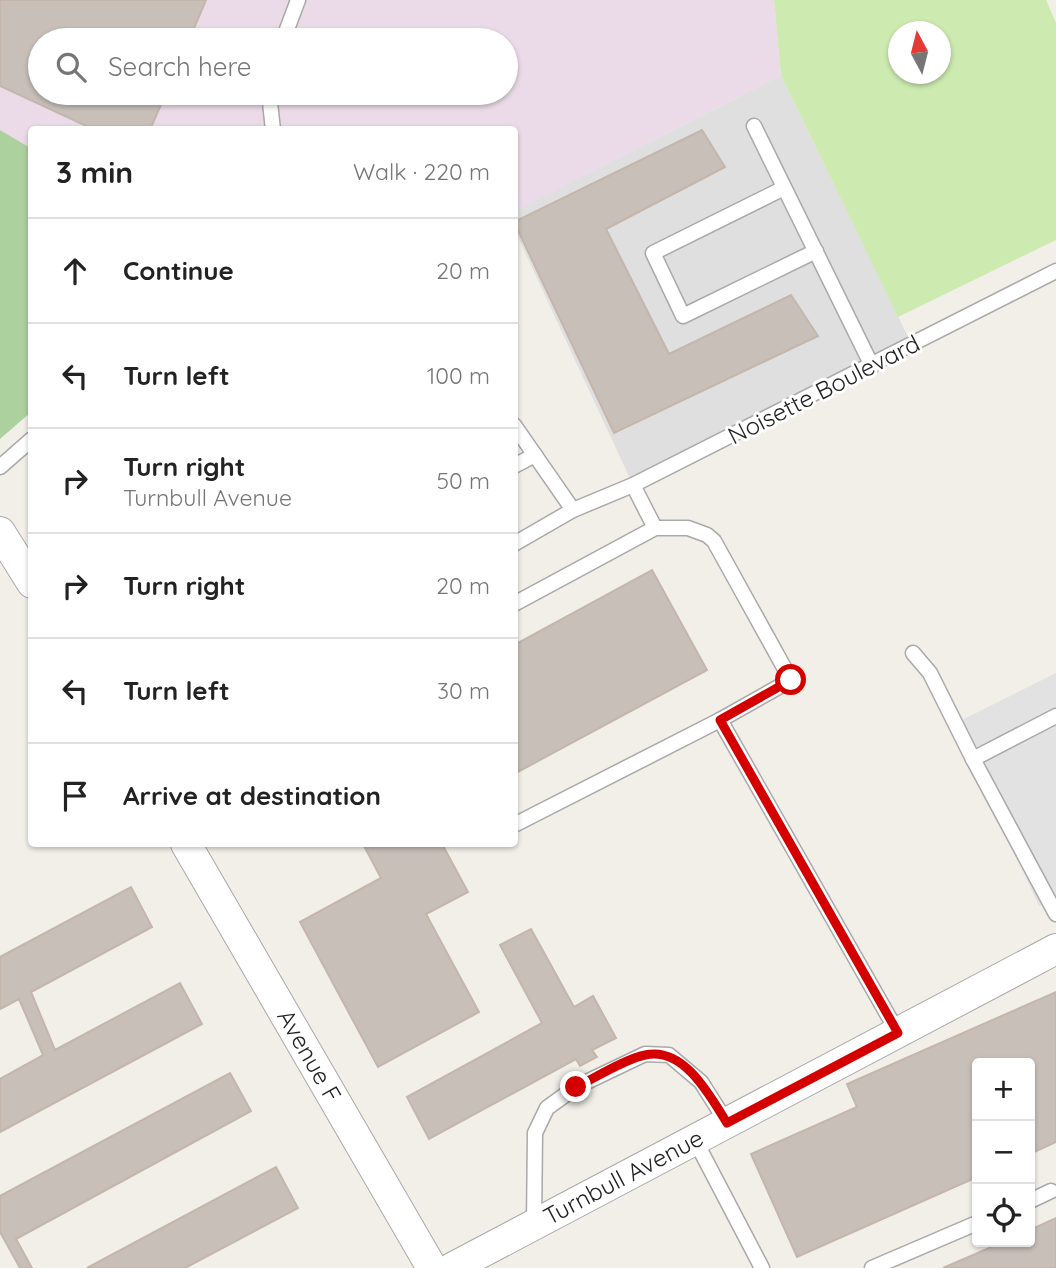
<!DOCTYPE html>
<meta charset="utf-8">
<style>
body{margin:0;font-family:Quicksand,sans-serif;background:#f2f2f2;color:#222}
.controls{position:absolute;right:21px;bottom:21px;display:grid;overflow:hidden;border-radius:7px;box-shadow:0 2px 5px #0004}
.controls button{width:63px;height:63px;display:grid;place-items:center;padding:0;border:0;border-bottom:2px solid #e0e0e0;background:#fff;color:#222;font:35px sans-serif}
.compass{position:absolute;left:888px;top:21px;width:63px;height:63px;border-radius:50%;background:#fff;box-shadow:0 2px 5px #0004;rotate:353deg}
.stop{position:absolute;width:21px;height:21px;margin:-16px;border:5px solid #d40000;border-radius:50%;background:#fff}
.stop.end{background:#d40000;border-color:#fff;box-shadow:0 2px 7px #0008}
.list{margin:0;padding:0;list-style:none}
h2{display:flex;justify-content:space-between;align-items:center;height:91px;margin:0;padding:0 28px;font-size:30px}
h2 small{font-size:23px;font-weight:400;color:#767676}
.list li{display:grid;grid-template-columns:46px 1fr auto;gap:21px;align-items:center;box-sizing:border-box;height:105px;padding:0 28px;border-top:2px solid #e0e0e0}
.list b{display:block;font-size:26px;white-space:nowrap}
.list p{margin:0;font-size:23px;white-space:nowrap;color:#767676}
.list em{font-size:23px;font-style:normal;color:#767676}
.icon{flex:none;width:38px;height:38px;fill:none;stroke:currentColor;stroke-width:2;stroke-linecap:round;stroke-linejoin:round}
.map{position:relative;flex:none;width:1056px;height:1268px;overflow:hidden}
.search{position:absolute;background:#fff;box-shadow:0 2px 5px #0004;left:28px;top:28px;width:490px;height:77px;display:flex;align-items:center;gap:18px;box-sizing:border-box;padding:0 24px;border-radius:38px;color:#767676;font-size:26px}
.panel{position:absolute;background:#fff;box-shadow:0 2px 5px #0004;left:28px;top:126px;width:490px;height:721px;border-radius:7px}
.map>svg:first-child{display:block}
.residential{fill:#e0dfdf}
.industrial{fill:#ebdbe8;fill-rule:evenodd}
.grass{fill:#cdebb0;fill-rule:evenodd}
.forest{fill:#add19e}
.parking{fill:#e2e2e2}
.building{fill:#c7bfb8;stroke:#c4b6ab;stroke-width:2}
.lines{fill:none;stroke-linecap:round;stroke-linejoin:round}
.lane-casing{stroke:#a9a9a9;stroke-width:17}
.street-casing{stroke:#a9a9a9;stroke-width:32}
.lane{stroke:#fff;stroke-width:14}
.street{stroke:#fff;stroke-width:30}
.route{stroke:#d40000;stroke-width:9}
.labels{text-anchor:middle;stroke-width:6;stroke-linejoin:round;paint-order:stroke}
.street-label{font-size:24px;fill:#222;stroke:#fff}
</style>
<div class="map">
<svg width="1056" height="1268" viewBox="0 0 1056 1268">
<rect width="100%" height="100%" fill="#f2efe9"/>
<polygon class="residential" points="781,75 912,345 633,485 515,231 514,211"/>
<path class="industrial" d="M 0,0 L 774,0 L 781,75 L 515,211 L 514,130 L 32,130 L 31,149 L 0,130 ZM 40,40 L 506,40 L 506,93 L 40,93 Z"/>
<path class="grass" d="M 774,0 L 1046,0 L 1056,23 L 1056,240 L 898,317 L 781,75 ZM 898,32 L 940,32 L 940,74 L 898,74 Z"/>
<polygon class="forest" points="0,130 32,149 31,412 0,439"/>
<polygon class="parking" points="1056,673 1056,897 1039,906 954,724"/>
<g class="building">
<polygon points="0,0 206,0 189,40 40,40 40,93 166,93 150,130 95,130 0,86"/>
<polygon points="702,130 725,167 606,229 669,354 791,295 818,336 614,433 514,222"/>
<polygon points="652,570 707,670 514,774 514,645"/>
<polygon points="363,844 442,844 468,892 426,914 479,1012 378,1067 300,922 381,878"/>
<polygon points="131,887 152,927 31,992 55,1050 180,983 202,1024 0,1132 0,1079 43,1055 19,999 0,1009 0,957"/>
<polygon points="531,929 574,1007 593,996 616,1038 592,1050 597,1057 580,1066 576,1059 429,1139 407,1097 542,1023 500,945"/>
<polygon points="1056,992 1056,1142 1030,1154 1030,1063 977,1063 977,1177 797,1257 751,1154 857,1107 847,1084"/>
<polygon points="230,1073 251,1111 16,1239 32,1268 20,1268 0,1232 0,1196"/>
<polygon points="276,1167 298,1208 185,1268 87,1268"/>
<polygon points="1056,1218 1056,1268 943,1268 1003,1242 1030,1242 1030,1230"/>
</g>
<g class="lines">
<g class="lane-casing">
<g id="lane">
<polyline points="283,40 298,0"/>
<polyline points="269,93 273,130"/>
<polyline points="754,126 872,366"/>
<polyline points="784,188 653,253 683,316 816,251"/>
<polyline points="514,425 573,510"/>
<polyline points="514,466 535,455"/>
<polyline points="0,467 32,439"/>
<polyline points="655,528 633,485 1056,271"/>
<polyline points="514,544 573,510 633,485"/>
<polyline points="514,604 655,528 688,528 707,535 714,541 791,680 720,720 514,825"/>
<polyline points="913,653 930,673 973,759"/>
<polyline points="1056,716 973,759 1056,914"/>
<polyline points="720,720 898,1033"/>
<polyline points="695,1140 762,1268"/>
<polyline points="1030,1201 1051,1191"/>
<polyline points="534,1225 535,1133 547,1108 576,1087 645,1054 669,1055 701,1082 727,1123"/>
<polyline points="872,1268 977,1223"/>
</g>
</g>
<g class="street-casing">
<g id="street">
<polyline points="0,532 32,583"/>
<path id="s1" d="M 186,844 L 432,1268"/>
<path id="s2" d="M 452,1268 L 1056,949"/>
</g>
</g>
<use href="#lane" class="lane"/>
<use href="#street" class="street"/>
</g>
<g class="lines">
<path class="route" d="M 576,1087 C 595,1078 625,1059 645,1055 C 684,1046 710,1096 727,1123 L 898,1033 L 720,720 L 791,680"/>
</g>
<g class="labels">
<g class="street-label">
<text transform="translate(824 390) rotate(-27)" y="8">Noisette Boulevard</text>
<text dy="8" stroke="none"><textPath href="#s1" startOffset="245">Avenue F</textPath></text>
<text dy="8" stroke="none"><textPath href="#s2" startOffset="194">Turnbull Avenue</textPath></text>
</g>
</g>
</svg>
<div class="controls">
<button>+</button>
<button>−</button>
<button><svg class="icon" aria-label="locate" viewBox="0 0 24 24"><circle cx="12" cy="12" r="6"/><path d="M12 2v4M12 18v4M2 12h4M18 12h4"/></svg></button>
</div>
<svg class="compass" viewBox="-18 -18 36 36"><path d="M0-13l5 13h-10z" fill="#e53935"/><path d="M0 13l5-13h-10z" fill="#767676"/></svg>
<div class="stop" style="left:791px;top:680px"></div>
<div class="stop end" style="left:576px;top:1087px"></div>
<div class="search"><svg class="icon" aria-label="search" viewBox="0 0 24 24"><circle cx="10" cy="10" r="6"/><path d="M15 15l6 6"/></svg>Search here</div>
<section class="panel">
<h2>3 min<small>Walk · 220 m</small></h2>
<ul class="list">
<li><svg class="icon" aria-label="ahead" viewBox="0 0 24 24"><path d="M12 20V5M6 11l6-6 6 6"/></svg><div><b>Continue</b></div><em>20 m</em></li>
<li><svg class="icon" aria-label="left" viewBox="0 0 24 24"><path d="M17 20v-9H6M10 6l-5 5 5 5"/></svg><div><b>Turn left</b></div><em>100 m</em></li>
<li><svg class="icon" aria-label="right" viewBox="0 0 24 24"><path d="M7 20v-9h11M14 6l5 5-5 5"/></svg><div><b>Turn right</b><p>Turnbull Avenue</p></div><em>50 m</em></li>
<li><svg class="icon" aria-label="right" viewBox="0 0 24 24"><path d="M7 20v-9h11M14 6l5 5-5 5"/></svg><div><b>Turn right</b></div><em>20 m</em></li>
<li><svg class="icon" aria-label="left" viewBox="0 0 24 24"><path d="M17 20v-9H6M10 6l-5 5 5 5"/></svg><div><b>Turn left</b></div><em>30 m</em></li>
<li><svg class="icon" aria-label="arrive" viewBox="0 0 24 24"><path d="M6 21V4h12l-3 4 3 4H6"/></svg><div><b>Arrive at destination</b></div></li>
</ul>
</section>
</div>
